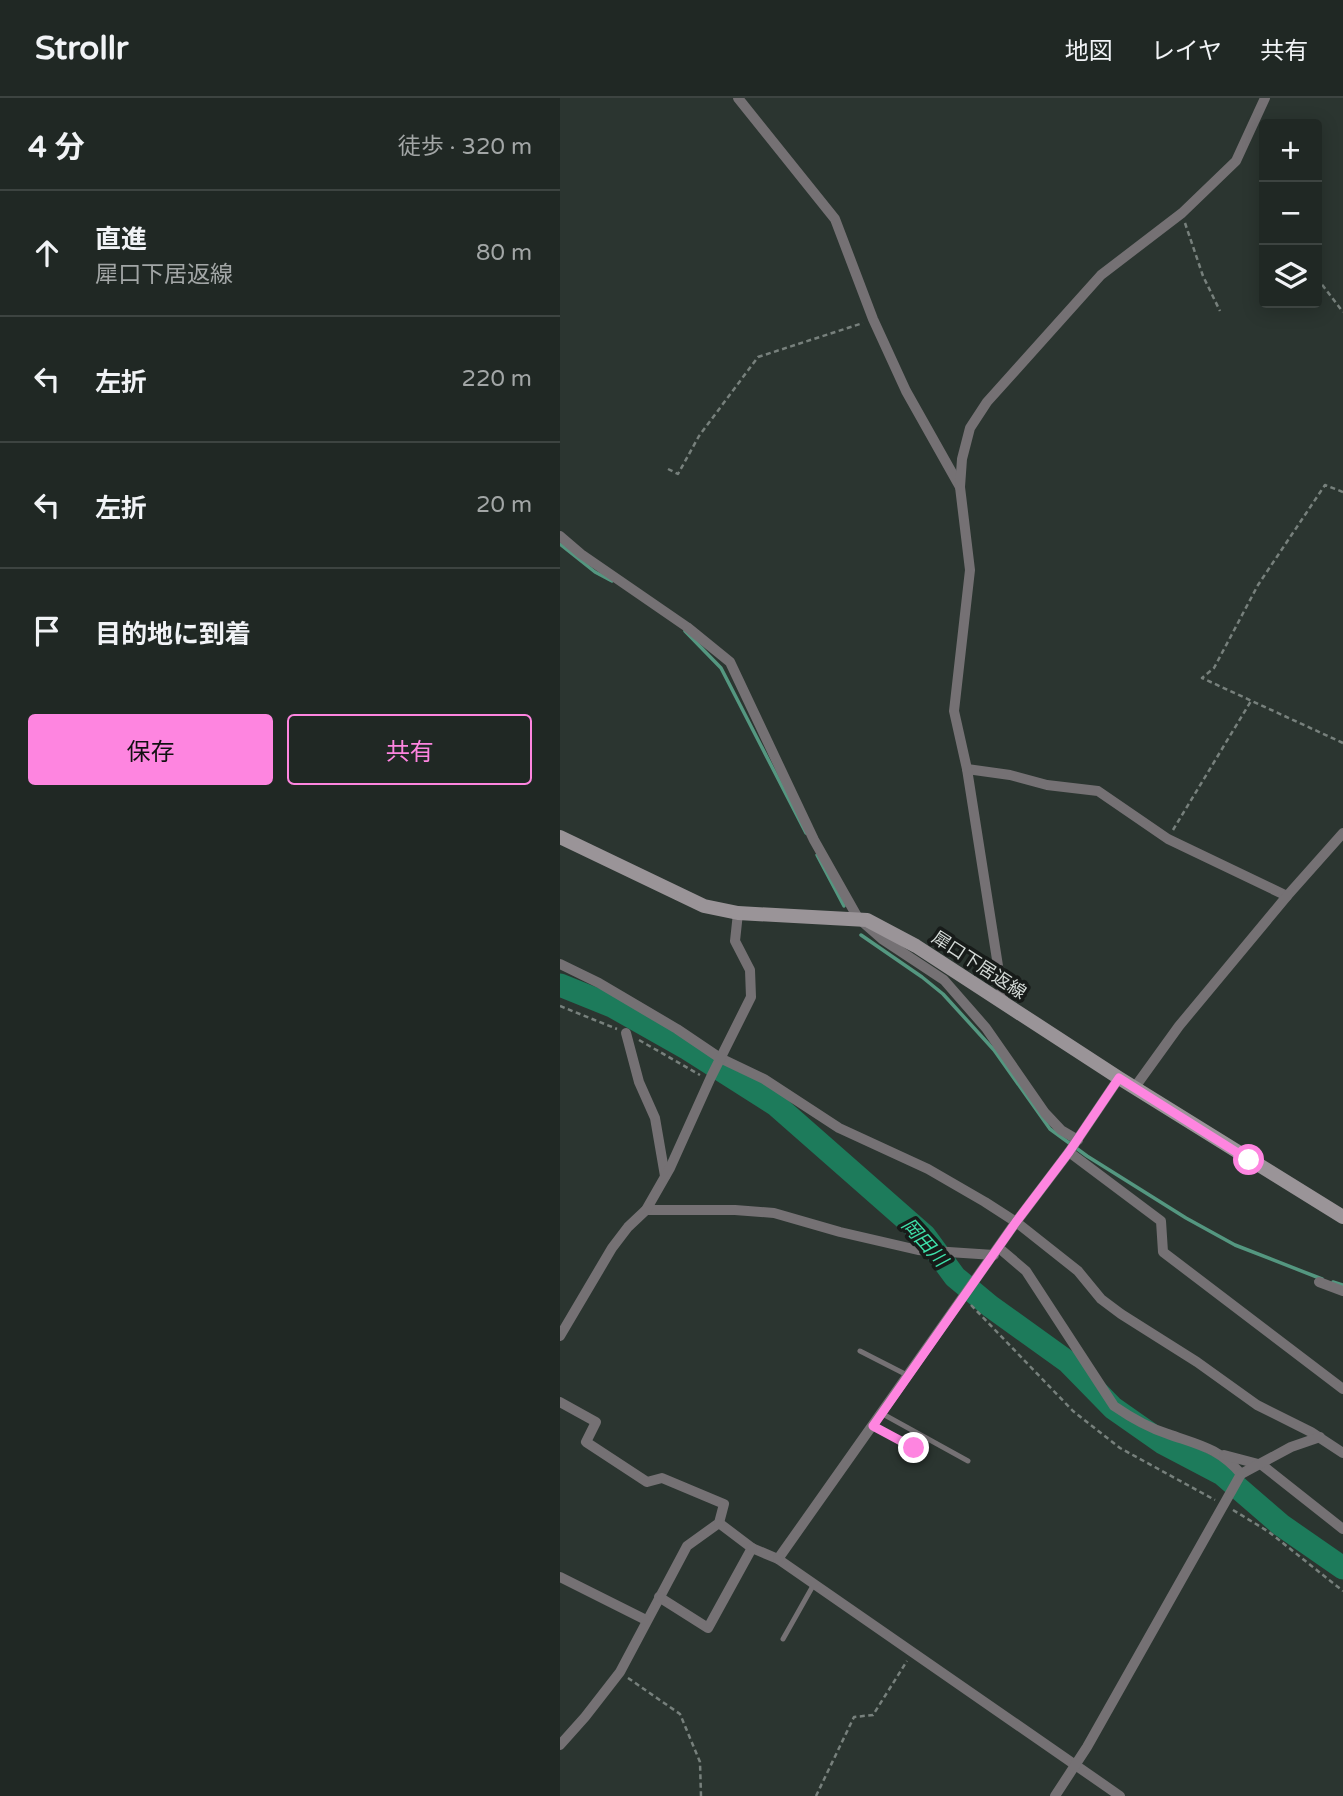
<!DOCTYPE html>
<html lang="ja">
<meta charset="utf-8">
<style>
body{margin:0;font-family:"Varela Round","Noto Sans JP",sans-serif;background:#2d3431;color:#f1f3f6}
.controls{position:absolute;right:21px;top:21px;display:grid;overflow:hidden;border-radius:7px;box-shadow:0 4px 18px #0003}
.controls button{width:63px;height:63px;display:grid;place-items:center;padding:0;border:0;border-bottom:2px solid #3d4441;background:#202824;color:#f1f3f6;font:35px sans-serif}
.stop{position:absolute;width:21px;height:21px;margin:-16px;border:5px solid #fe85e0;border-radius:50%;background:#fff}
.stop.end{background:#fe85e0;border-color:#fff;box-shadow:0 2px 7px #0008}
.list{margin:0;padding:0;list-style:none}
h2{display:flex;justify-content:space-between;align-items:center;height:91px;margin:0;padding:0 28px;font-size:30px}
h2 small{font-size:23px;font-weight:400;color:#a2a6a6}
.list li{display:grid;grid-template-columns:46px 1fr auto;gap:21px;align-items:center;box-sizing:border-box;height:126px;padding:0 28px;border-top:2px solid #3d4441}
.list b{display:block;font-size:26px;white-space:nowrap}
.list p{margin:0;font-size:23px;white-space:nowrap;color:#a2a6a6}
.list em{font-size:23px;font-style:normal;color:#a2a6a6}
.actions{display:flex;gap:14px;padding:21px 28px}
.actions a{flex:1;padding:16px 0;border:2px solid #fe85e0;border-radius:7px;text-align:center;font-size:24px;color:#fe85e0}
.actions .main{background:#fe85e0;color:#111}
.icon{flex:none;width:38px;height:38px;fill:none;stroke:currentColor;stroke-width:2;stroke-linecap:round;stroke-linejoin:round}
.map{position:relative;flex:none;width:783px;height:1698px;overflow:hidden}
header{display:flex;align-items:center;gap:42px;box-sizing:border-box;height:98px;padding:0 35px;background:#202824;border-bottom:2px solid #3d4441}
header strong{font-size:33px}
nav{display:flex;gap:38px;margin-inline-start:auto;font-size:24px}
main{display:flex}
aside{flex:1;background:#202824}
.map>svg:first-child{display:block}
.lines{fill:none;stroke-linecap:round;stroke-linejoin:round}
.stream{stroke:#549780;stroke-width:3.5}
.river{stroke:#1d7b5b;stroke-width:23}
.path{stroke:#77807c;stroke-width:2.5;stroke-dasharray:5 3.5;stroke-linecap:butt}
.lane{stroke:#757174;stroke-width:5}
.street{stroke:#757174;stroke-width:10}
.secondary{stroke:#9a9498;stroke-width:14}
.route{stroke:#fe85e0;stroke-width:9}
.labels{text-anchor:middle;stroke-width:7;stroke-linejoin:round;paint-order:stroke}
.street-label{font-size:18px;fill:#d3d9d6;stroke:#171b19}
.water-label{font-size:19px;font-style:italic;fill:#3ee1aa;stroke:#171b19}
</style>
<header>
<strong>Strollr</strong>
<nav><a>地図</a><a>レイヤ</a><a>共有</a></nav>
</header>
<main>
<aside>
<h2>4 分<small>徒歩 · 320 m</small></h2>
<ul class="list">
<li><svg class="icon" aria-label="ahead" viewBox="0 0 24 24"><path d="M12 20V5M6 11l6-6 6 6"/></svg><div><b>直進</b><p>犀口下居返線</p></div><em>80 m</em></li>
<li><svg class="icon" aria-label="left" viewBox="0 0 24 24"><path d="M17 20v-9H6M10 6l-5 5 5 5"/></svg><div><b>左折</b></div><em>220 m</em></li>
<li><svg class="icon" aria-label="left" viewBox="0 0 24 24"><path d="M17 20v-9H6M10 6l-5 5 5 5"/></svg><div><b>左折</b></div><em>20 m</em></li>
<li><svg class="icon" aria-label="arrive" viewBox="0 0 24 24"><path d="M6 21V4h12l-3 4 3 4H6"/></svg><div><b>目的地に到着</b></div></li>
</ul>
<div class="actions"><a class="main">保存</a><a>共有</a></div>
</aside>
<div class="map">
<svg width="783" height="1698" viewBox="0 0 783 1698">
<rect width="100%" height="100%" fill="#2b3530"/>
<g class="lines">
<g class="stream">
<polyline points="0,446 35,474 52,483"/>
<polyline points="125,533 161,570 246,735"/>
<polyline points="257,757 284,808"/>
<polyline points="301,837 362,879 383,896 434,952 490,1031 527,1058 626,1120 675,1147 762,1181"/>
<polyline points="773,1184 783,1187"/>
</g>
<polyline class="river" points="0,887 52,908 128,951 216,1007 365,1138 395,1179 430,1208 508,1264 553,1310 603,1345 662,1376 721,1427 783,1470"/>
<g class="path">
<polyline points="625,125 643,178 660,213"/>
<polyline points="757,180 783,214"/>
<polyline points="108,371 118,376 139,338 198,259 303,225"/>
<polyline points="783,394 765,387 698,487 654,570 642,580 783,645"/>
<polyline points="613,732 691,603"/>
<polyline points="0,908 57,931"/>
<polyline points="79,942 140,977"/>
<polyline points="411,1207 513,1313 560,1350 655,1402"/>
<polyline points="673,1412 709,1434 783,1493"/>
<polyline points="68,1580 120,1616 140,1664 141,1698"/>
<polyline points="256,1698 294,1619 313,1617 347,1563"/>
</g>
<g class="lane">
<polyline points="300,1253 347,1277"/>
<polyline points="321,1315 408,1363"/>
<polyline points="313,1328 354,1350"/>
<polyline points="223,1541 254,1486"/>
</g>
<g class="street">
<polyline points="178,0 275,121 313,221 346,293 400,389"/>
<polyline points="0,438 21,456 127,529 170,564 254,742 298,820 322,841 384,882 426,930 485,1015 501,1032 518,1042"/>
<polyline points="407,671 450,677 487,687 538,693 608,741 727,798"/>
<polyline points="0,866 39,885 117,931 160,960 204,981 279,1030 368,1071 425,1104 456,1124 518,1173 541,1201 561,1216 637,1264 697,1307 751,1334 783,1355"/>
<polyline points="444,906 407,671 394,613 410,472 400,389 402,361 410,330 427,304 541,177 622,115 676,63 705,0"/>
<polyline points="66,935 79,984 95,1020 105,1078"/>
<polyline points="575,989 619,928 727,798 783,735"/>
<polyline points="509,1054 601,1123 603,1154 783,1291"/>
<polyline points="86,1112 175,1112 214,1115 280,1134 358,1152 434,1157"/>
<path d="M 439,1150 L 466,1173 L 554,1308 C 570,1319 589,1330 608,1336 C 639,1347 659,1350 681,1376"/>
<polyline points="759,1184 783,1193"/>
<polyline points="0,1238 52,1150 68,1129 86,1112 110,1070 151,979 191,899 190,872 175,843 178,815"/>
<polyline points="0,1304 36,1324 26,1344 87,1384 102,1380 164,1406 159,1425 127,1448 60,1574 25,1619 0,1647"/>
<polyline points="664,1357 702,1367 783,1431"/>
<polyline points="159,1425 192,1450 218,1461 560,1698"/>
<polyline points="218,1461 456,1124 509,1054 559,980"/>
<polyline points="0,1479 86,1522"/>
<polyline points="99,1499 148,1530 192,1450"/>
<polyline points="495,1698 527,1649 681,1376 731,1349 760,1339"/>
</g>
<polyline class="secondary" points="0,739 144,808 178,815 307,822 356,848 559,980 783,1119"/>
</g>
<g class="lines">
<polyline class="route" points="354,1350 313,1328 456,1124 509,1054 559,980 689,1062"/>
</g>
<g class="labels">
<g class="street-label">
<text transform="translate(419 867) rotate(33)" y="6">犀口下居返線</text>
</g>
<g class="water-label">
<text transform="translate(365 1144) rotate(48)" y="7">岡田川</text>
</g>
</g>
</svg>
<div class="controls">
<button>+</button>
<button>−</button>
<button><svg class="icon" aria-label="layers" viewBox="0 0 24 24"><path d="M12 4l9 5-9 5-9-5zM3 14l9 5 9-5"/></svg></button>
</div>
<div class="stop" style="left:689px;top:1062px"></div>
<div class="stop end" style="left:354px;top:1350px"></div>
</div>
</main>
